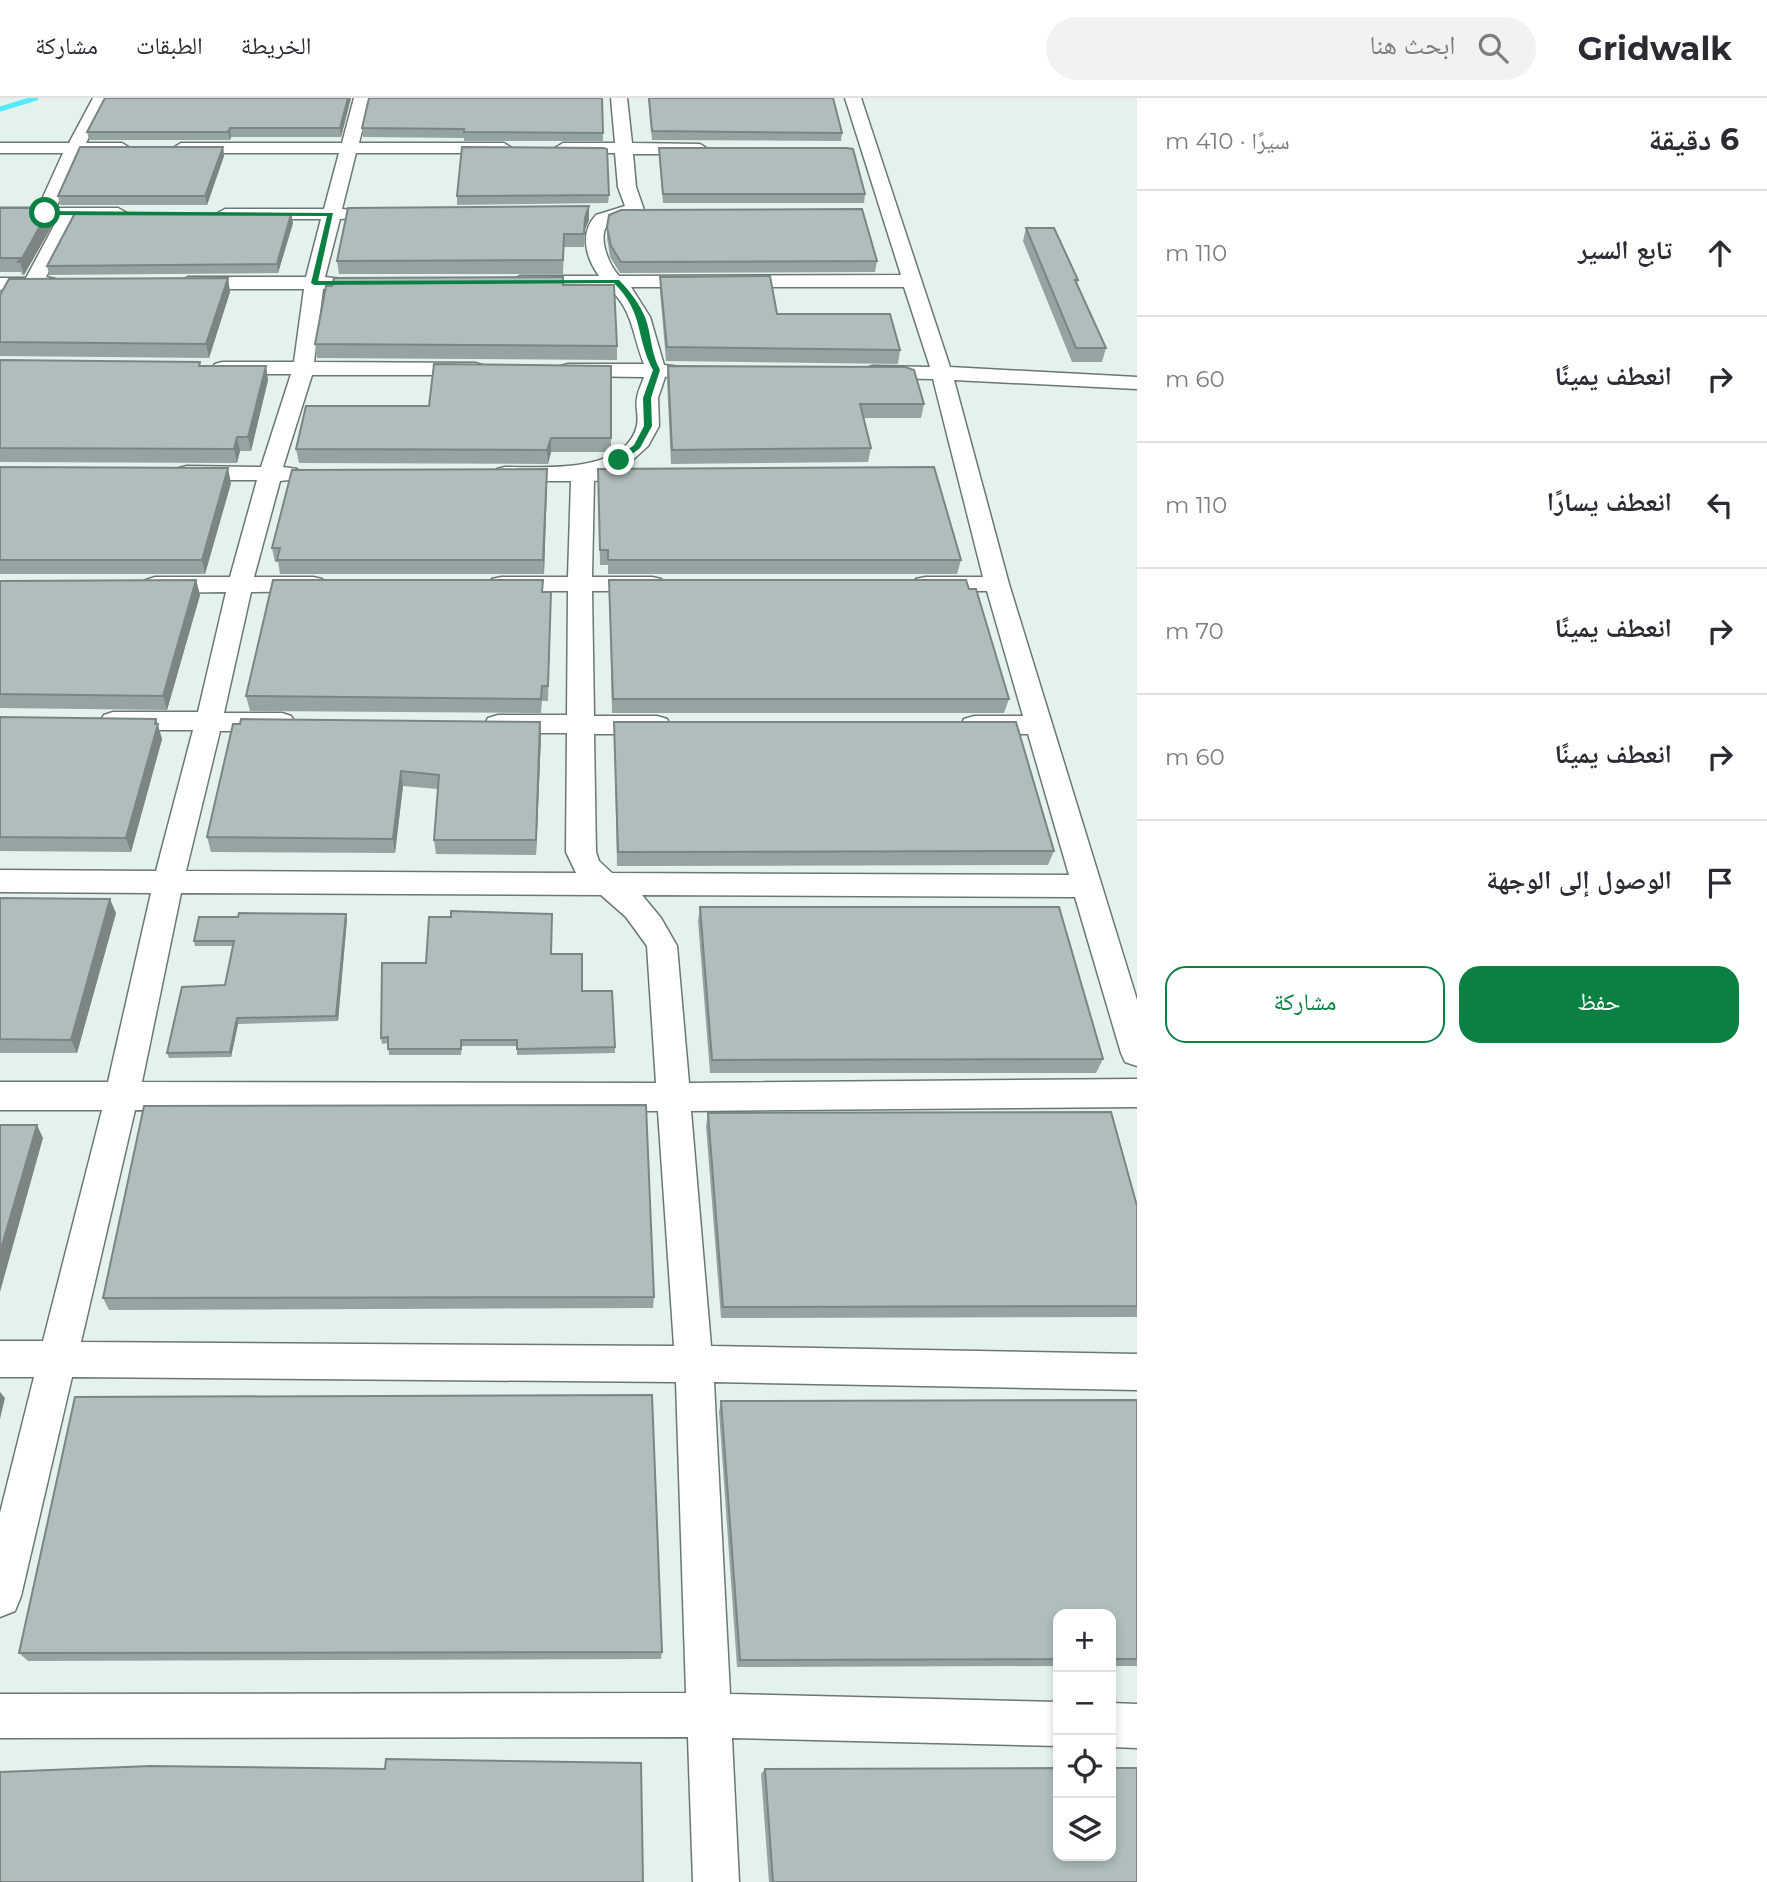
<!DOCTYPE html>
<html lang="ar">
<meta charset="utf-8">
<style>
body{margin:0;font-family:Montserrat,"Noto Naskh Arabic",sans-serif;background:#f2f2f3;color:#2b2b33;direction:rtl}
.controls{position:absolute;right:21px;bottom:21px;display:grid;overflow:hidden;border-radius:14px;box-shadow:0 4px 10px #0003}
.controls button{width:63px;height:63px;display:grid;place-items:center;padding:0;border:0;border-bottom:2px solid #e1e1e2;background:#fff;color:#2b2b33;font:35px sans-serif}
.stop{position:absolute;width:21px;height:21px;margin:-16px;border:5px solid #0b8043;border-radius:50%;background:#fff}
.stop.end{background:#0b8043;border-color:#fff;box-shadow:0 2px 7px #0008}
.list{margin:0;padding:0;list-style:none}
h2{display:flex;justify-content:space-between;align-items:center;height:91px;margin:0;padding:0 28px;font-size:30px}
h2 small{font-size:23px;font-weight:400;color:#7c7c81}
.list li{display:grid;grid-template-columns:46px 1fr auto;gap:21px;align-items:center;box-sizing:border-box;height:126px;padding:0 28px;border-top:2px solid #e1e1e2}
.list b{display:block;font-size:26px;white-space:nowrap}
.list em{font-size:23px;font-style:normal;color:#7c7c81}
.actions{display:flex;gap:14px;padding:21px 28px}
.actions a{flex:1;padding:16px 0;border:2px solid #0b8043;border-radius:21px;text-align:center;font-size:24px;color:#0b8043}
.actions .main{background:#0b8043;color:#fff}
.icon{flex:none;width:38px;height:38px;fill:none;stroke:currentColor;stroke-width:2;stroke-linecap:round;stroke-linejoin:round}
.map{position:relative;flex:none;width:1137px;height:1784px;overflow:hidden;direction:ltr}
header{display:flex;align-items:center;gap:42px;box-sizing:border-box;height:98px;padding:0 35px;background:#fff;border-bottom:2px solid #e1e1e2}
header strong{font-size:33px}
nav{display:flex;gap:38px;margin-inline-start:auto;font-size:24px}
.search{width:490px;height:63px;background:#f2f2f3;display:flex;align-items:center;gap:18px;box-sizing:border-box;padding:0 24px;border-radius:38px;color:#7c7c81;font-size:26px}
main{display:flex}
aside{flex:1;background:#fff}
.map>svg:first-child{display:block}
.lines{fill:none;stroke-linecap:round;stroke-linejoin:round}
.stream{stroke:#55e9fe;stroke-width:5}
.minor-casing{stroke:#6a7772;stroke-width:3}
.minor{fill:#fff;fill-rule:evenodd}
.wall{fill:#96a3a3}
.shaded-wall{fill:#7a8584}
.building{fill:#afbebd;stroke:#7a8584;stroke-width:2}
.route{fill:#0b8043}
</style>
<header>
<strong>Gridwalk</strong>
<div class="search"><svg class="icon" aria-label="search" viewBox="0 0 24 24"><circle cx="10" cy="10" r="6"/><path d="M15 15l6 6"/></svg>ابحث هنا</div>
<nav><a>الخريطة</a><a>الطبقات</a><a>مشاركة</a></nav>
</header>
<main>
<aside>
<h2>6 دقيقة<small>سيرًا · 410 m</small></h2>
<ul class="list">
<li><svg class="icon" aria-label="ahead" viewBox="0 0 24 24"><path d="M12 20V5M6 11l6-6 6 6"/></svg><div><b>تابع السير</b></div><em>110 m</em></li>
<li><svg class="icon" aria-label="right" viewBox="0 0 24 24"><path d="M7 20v-9h11M14 6l5 5-5 5"/></svg><div><b>انعطف يمينًا</b></div><em>60 m</em></li>
<li><svg class="icon" aria-label="left" viewBox="0 0 24 24"><path d="M17 20v-9H6M10 6l-5 5 5 5"/></svg><div><b>انعطف يسارًا</b></div><em>110 m</em></li>
<li><svg class="icon" aria-label="right" viewBox="0 0 24 24"><path d="M7 20v-9h11M14 6l5 5-5 5"/></svg><div><b>انعطف يمينًا</b></div><em>70 m</em></li>
<li><svg class="icon" aria-label="right" viewBox="0 0 24 24"><path d="M7 20v-9h11M14 6l5 5-5 5"/></svg><div><b>انعطف يمينًا</b></div><em>60 m</em></li>
<li><svg class="icon" aria-label="arrive" viewBox="0 0 24 24"><path d="M6 21V4h12l-3 4 3 4H6"/></svg><div><b>الوصول إلى الوجهة</b></div></li>
</ul>
<div class="actions"><a class="main">حفظ</a><a>مشاركة</a></div>
</aside>
<div class="map">
<svg width="1137" height="1784" viewBox="0 0 1137 1784">
<rect width="100%" height="100%" fill="#e4f2ed"/>
<g class="lines">
<polyline class="stream" points="0,11 36,0"/>
<g class="minor-casing">
<g id="minor">
<polygon points="93,0 109,0 86,45 122,45 130,50 122,55 80,55 56,110 118,110 127,115 118,120 76,120 46,179 55,181 58,185 55,189 0,192 0,180 26,180 58,120 0,120 0,110 38,110 63,55 0,55 0,45 69,45"/>
<path d="M 354,0 L 370,0 L 359,45 L 504,45 L 512,50 L 504,55 L 356,55 L 342,111 L 355,112 L 358,116 L 355,120 L 340,121 L 325,179 L 342,181 L 345,185 L 342,189 L 323,191 L 314,264 L 475,265 L 482,267 L 485,271 L 482,275 L 475,277 L 312,277 L 283,369 L 297,371 L 300,376 L 297,381 L 280,383 L 254,479 L 313,479 L 322,481 L 325,486 L 322,491 L 313,493 L 251,494 L 224,615 L 282,615 L 291,618 L 295,624 L 291,630 L 282,633 L 220,633 L 186,773 L 576,775 L 566,754 L 567,635 L 498,635 L 488,632 L 485,626 L 488,620 L 498,617 L 567,617 L 568,493 L 501,493 L 492,491 L 489,486 L 492,481 L 501,479 L 568,479 L 571,383 L 505,383 L 497,381 L 494,376 L 497,371 L 505,369 C 541,369 627,376 637,327 C 639,318 635,308 637,300 C 638,293 642,285 644,279 L 568,278 L 561,276 L 558,272 L 561,268 L 568,266 L 644,266 C 632,236 634,214 609,190 L 520,190 L 510,184 L 520,178 L 599,178 C 586,160 579,135 596,117 L 625,108 L 618,89 L 615,55 L 563,55 L 555,50 L 563,45 L 615,45 L 611,0 L 627,0 L 632,45 L 700,46 L 708,51 L 700,56 L 633,56 L 636,89 L 644,112 L 641,116 C 632,118 617,117 609,125 C 596,138 609,167 619,178 L 901,177 L 845,0 L 861,0 L 950,269 L 1137,279 L 1137,291 L 954,282 L 1009,486 L 1137,902 L 1137,968 L 1125,964 L 1121,955 L 1075,799 L 642,797 L 661,820 L 677,848 L 689,985 L 1137,981 L 1137,1009 L 691,1013 L 711,1248 L 1137,1256 L 1137,1292 L 714,1284 L 730,1596 L 1058,1604 L 1058,1648 L 732,1640 L 739,1784 L 693,1784 L 688,1639 L 0,1640 L 0,1596 L 686,1595 L 676,1284 L 72,1279 L 21,1498 L 15,1513 L 0,1519 L 0,1415 L 34,1279 L 0,1279 L 0,1243 L 43,1243 L 102,1012 L 0,1012 L 0,984 L 108,984 L 151,795 L 0,794 L 0,772 L 156,773 L 193,632 L 113,632 L 104,629 L 100,623 L 104,617 L 113,614 L 198,614 L 226,494 L 155,495 L 146,492 L 143,487 L 146,482 L 155,479 L 230,479 L 257,382 L 187,382 L 179,380 L 176,375 L 179,370 L 187,368 L 261,369 L 291,276 L 222,276 L 215,274 L 212,270 L 215,266 L 222,264 L 294,264 L 304,191 L 188,191 L 178,185 L 188,179 L 306,179 L 321,121 L 225,121 L 216,116 L 225,111 L 324,111 L 339,55 L 181,55 L 173,50 L 181,45 L 342,45 ZM 631,189 L 904,189 L 930,269 L 873,268 L 866,270 L 863,274 L 866,278 L 873,280 L 933,281 L 983,479 L 925,479 L 916,481 L 913,486 L 916,491 L 925,493 L 987,493 L 1023,618 L 974,618 L 964,621 L 961,627 L 964,633 L 974,636 L 1028,636 L 1069,777 L 612,775 L 599,763 L 596,754 L 594,636 L 657,636 L 667,633 L 670,627 L 667,621 L 657,618 L 594,618 L 592,493 L 652,493 L 661,491 L 664,486 L 661,481 L 652,479 L 592,479 L 594,383 L 612,381 L 615,376 L 613,372 L 627,367 L 648,348 L 659,328 L 658,300 L 665,279 L 681,277 L 684,273 L 681,269 L 664,267 L 650,219 ZM 181,795 L 601,797 L 626,819 L 647,848 L 656,985 L 142,984 ZM 135,1012 L 658,1013 L 674,1248 L 81,1244 Z"/>
<polygon points="1111,1605 1137,1606 1137,1650 1111,1649"/>
</g>
</g>
<use href="#minor" class="minor"/>
</g>
<g class="wall">
<polygon points="351,0 341,39 231,39 230,42 89,42 87,34"/>
<polygon points="602,0 603,43 464,43 464,40 363,39 362,30"/>
<polygon points="648,0 833,0 842,35 841,43 652,42"/>
<polygon points="223,49 224,58 207,107 60,107 58,98"/>
<polygon points="659,50 865,96 864,105 663,105 659,59"/>
<polygon points="609,97 608,105 457,107 457,98"/>
<polygon points="589,108 589,122 584,133 584,149 564,149 563,176 339,176 337,163"/>
<polygon points="0,110 54,124 24,177 22,177 21,174 0,174"/>
<polygon points="291,116 293,125 278,175 49,177 47,168"/>
<polygon points="607,129 877,163 875,174 620,175 610,159 607,140"/>
<polygon points="1026,130 1078,182 1077,186 1106,250 1102,264 1072,264 1023,143"/>
<polygon points="660,179 777,216 900,252 898,266 666,263 660,193"/>
<polygon points="228,180 230,194 209,260 0,258 0,197"/>
<polygon points="563,187 617,248 617,262 317,260 315,246"/>
<polygon points="0,262 201,268 266,268 268,282 251,353 240,353 237,365 0,364"/>
<polygon points="611,268 611,354 551,354 548,366 299,365 296,351 429,308"/>
<polygon points="668,268 924,306 921,320 864,320 871,350 868,364 671,366 667,282"/>
<polygon points="0,369 231,385 205,476 0,476"/>
<polygon points="598,371 961,462 957,476 608,476 608,467 600,467"/>
<polygon points="547,386 544,476 280,476 278,464 275,464 272,450"/>
<polygon points="196,482 200,497 167,612 0,610 0,483"/>
<polygon points="609,482 969,491 1009,601 1004,615 612,615"/>
<polygon points="551,494 548,603 542,603 541,615 250,613 246,598"/>
<polygon points="0,619 156,621 162,641 131,754 0,753"/>
<polygon points="614,624 1054,753 1048,767 617,768"/>
<polygon points="233,626 541,638 536,757 436,756 434,742 438,691 403,688 395,755 211,754 207,739"/>
<polygon points="0,800 116,815 77,955 0,955"/>
<polygon points="700,809 1103,961 1096,975 710,975 698,823"/>
<polygon points="347,821 338,923 238,926 231,959 169,960 167,955 225,887 233,848 195,848 194,843"/>
<polygon points="551,856 582,893 615,949 615,955 517,957 517,948 462,948 461,957 389,957 388,945 382,946 381,940 426,865"/>
<polygon points="708,1015 1137,1108 1137,1219 721,1220 706,1028"/>
<polygon points="654,1199 653,1210 109,1212 103,1200"/>
<polygon points="1137,1302 1137,1568 1111,1568 1111,1516 1058,1516 1058,1568 737,1569 719,1314 721,1303"/>
<polygon points="662,1554 661,1561 28,1563 19,1555"/>
<polygon points="765,1671 1137,1784 769,1784 761,1676"/>
</g>
<g class="shaded-wall">
<polygon points="348,0 351,0 341,39 340,30"/>
<polygon points="230,30 231,39 230,42 228,34"/>
<polygon points="223,49 224,58 207,107 205,98"/>
<polygon points="589,108 589,122 584,133 584,149 585,120"/>
<polygon points="50,110 54,124 24,177 20,164"/>
<polygon points="291,116 293,125 278,175 277,166"/>
<polygon points="228,180 230,194 209,260 206,246"/>
<polygon points="266,268 268,282 251,353 248,339"/>
<polygon points="237,339 240,353 237,365 234,351"/>
<polygon points="551,340 551,354 548,366 547,352"/>
<polygon points="228,370 231,385 205,476 202,462"/>
<polygon points="547,371 547,386 544,476 543,462"/>
<polygon points="196,482 200,497 167,612 163,598"/>
<polygon points="156,621 162,641 131,754 126,740"/>
<polygon points="540,624 541,638 536,757 536,742"/>
<polygon points="401,673 403,688 395,755 393,741"/>
<polygon points="110,801 116,815 77,955 71,942"/>
<polygon points="346,816 347,821 338,923 336,918"/>
<polygon points="237,920 238,926 231,959 230,954"/>
<polygon points="37,1027 43,1040 0,1194 0,1154"/>
<polygon points="0,1294 5,1300 0,1321"/>
</g>
<g class="building">
<polygon points="105,0 348,0 340,30 230,30 228,34 87,34"/>
<polygon points="369,0 602,0 603,35 464,34 464,31 362,30"/>
<polygon points="649,0 833,0 842,35 652,33"/>
<polygon points="80,49 223,49 205,98 58,98"/>
<polygon points="462,49 603,50 607,51 609,97 457,98"/>
<polygon points="659,50 846,50 853,51 865,96 663,96"/>
<polygon points="589,108 585,120 584,136 564,136 563,162 337,163 348,110"/>
<polygon points="0,110 50,110 20,164 18,164 20,160 0,160"/>
<polygon points="862,111 877,163 621,164 611,148 607,129 609,117 621,112"/>
<polygon points="75,115 291,116 277,166 47,168"/>
<polygon points="1026,130 1054,130 1078,182 1075,182 1106,250 1076,250"/>
<polygon points="770,178 777,216 890,216 900,252 667,249 660,179"/>
<polygon points="563,179 563,187 614,187 617,248 315,246 326,188 332,188 334,180"/>
<polygon points="228,180 206,246 0,244 0,197 9,181"/>
<polygon points="0,262 200,264 199,268 266,268 248,339 237,339 234,351 0,350"/>
<polygon points="434,266 611,268 611,340 551,340 547,352 296,351 306,308 429,308"/>
<polygon points="668,268 905,269 914,272 924,306 860,306 871,350 672,352"/>
<polygon points="0,369 228,370 202,462 0,462"/>
<polygon points="934,369 961,462 608,462 608,452 600,452 598,371"/>
<polygon points="547,371 543,462 277,462 280,450 272,450 292,372"/>
<polygon points="196,482 163,598 0,596 0,483"/>
<polygon points="273,482 543,482 542,494 551,494 548,588 542,588 541,601 246,598"/>
<polygon points="609,482 966,482 969,491 976,491 1009,601 613,601"/>
<polygon points="0,619 156,621 155,626 158,626 126,740 0,739"/>
<polygon points="241,621 540,624 536,742 434,742 439,677 401,673 393,741 207,739 233,626 240,626"/>
<polygon points="614,624 1016,624 1054,753 618,754"/>
<polygon points="0,800 110,801 71,942 0,941"/>
<polygon points="700,809 1059,809 1103,961 712,962"/>
<polygon points="451,813 552,816 551,856 582,856 582,893 612,893 615,949 517,951 517,942 461,942 461,951 388,951 388,939 381,940 382,865 426,865 429,819 451,819"/>
<polygon points="239,815 346,816 336,918 237,920 230,954 167,955 182,889 225,887 234,843 194,843 199,819 238,819"/>
<polygon points="646,1007 654,1199 103,1200 144,1008"/>
<polygon points="1111,1014 1137,1108 1137,1208 723,1209 708,1015"/>
<polygon points="0,1027 37,1027 0,1154"/>
<polygon points="652,1297 662,1554 19,1555 75,1299"/>
<polygon points="1137,1302 1137,1561 1111,1561 1111,1516 1058,1516 1058,1561 740,1562 721,1303"/>
<polygon points="386,1661 641,1665 643,1784 0,1784 0,1674 150,1668 385,1671"/>
<polygon points="1058,1670 1058,1758 1111,1758 1111,1670 1137,1670 1137,1784 773,1784 765,1671"/>
</g>
<path class="route" d="M 45,113 L 333,115 L 318,183 L 619,182 C 629,192 639,205 645,219 C 652,237 650,253 660,272 L 651,300 L 652,328 L 640,350 L 622,364 L 616,364 L 616,361 L 634,347 L 644,328 L 643,300 L 653,272 C 635,239 645,216 614,185 L 314,187 L 311,185 L 327,118 L 43,117 Z"/>
</svg>
<div class="controls">
<button>+</button>
<button>−</button>
<button><svg class="icon" aria-label="locate" viewBox="0 0 24 24"><circle cx="12" cy="12" r="6"/><path d="M12 2v4M12 18v4M2 12h4M18 12h4"/></svg></button>
<button><svg class="icon" aria-label="layers" viewBox="0 0 24 24"><path d="M12 4l9 5-9 5-9-5zM3 14l9 5 9-5"/></svg></button>
</div>
<div class="stop" style="left:45px;top:115px"></div>
<div class="stop end" style="left:619px;top:362px"></div>
</div>
</main>
